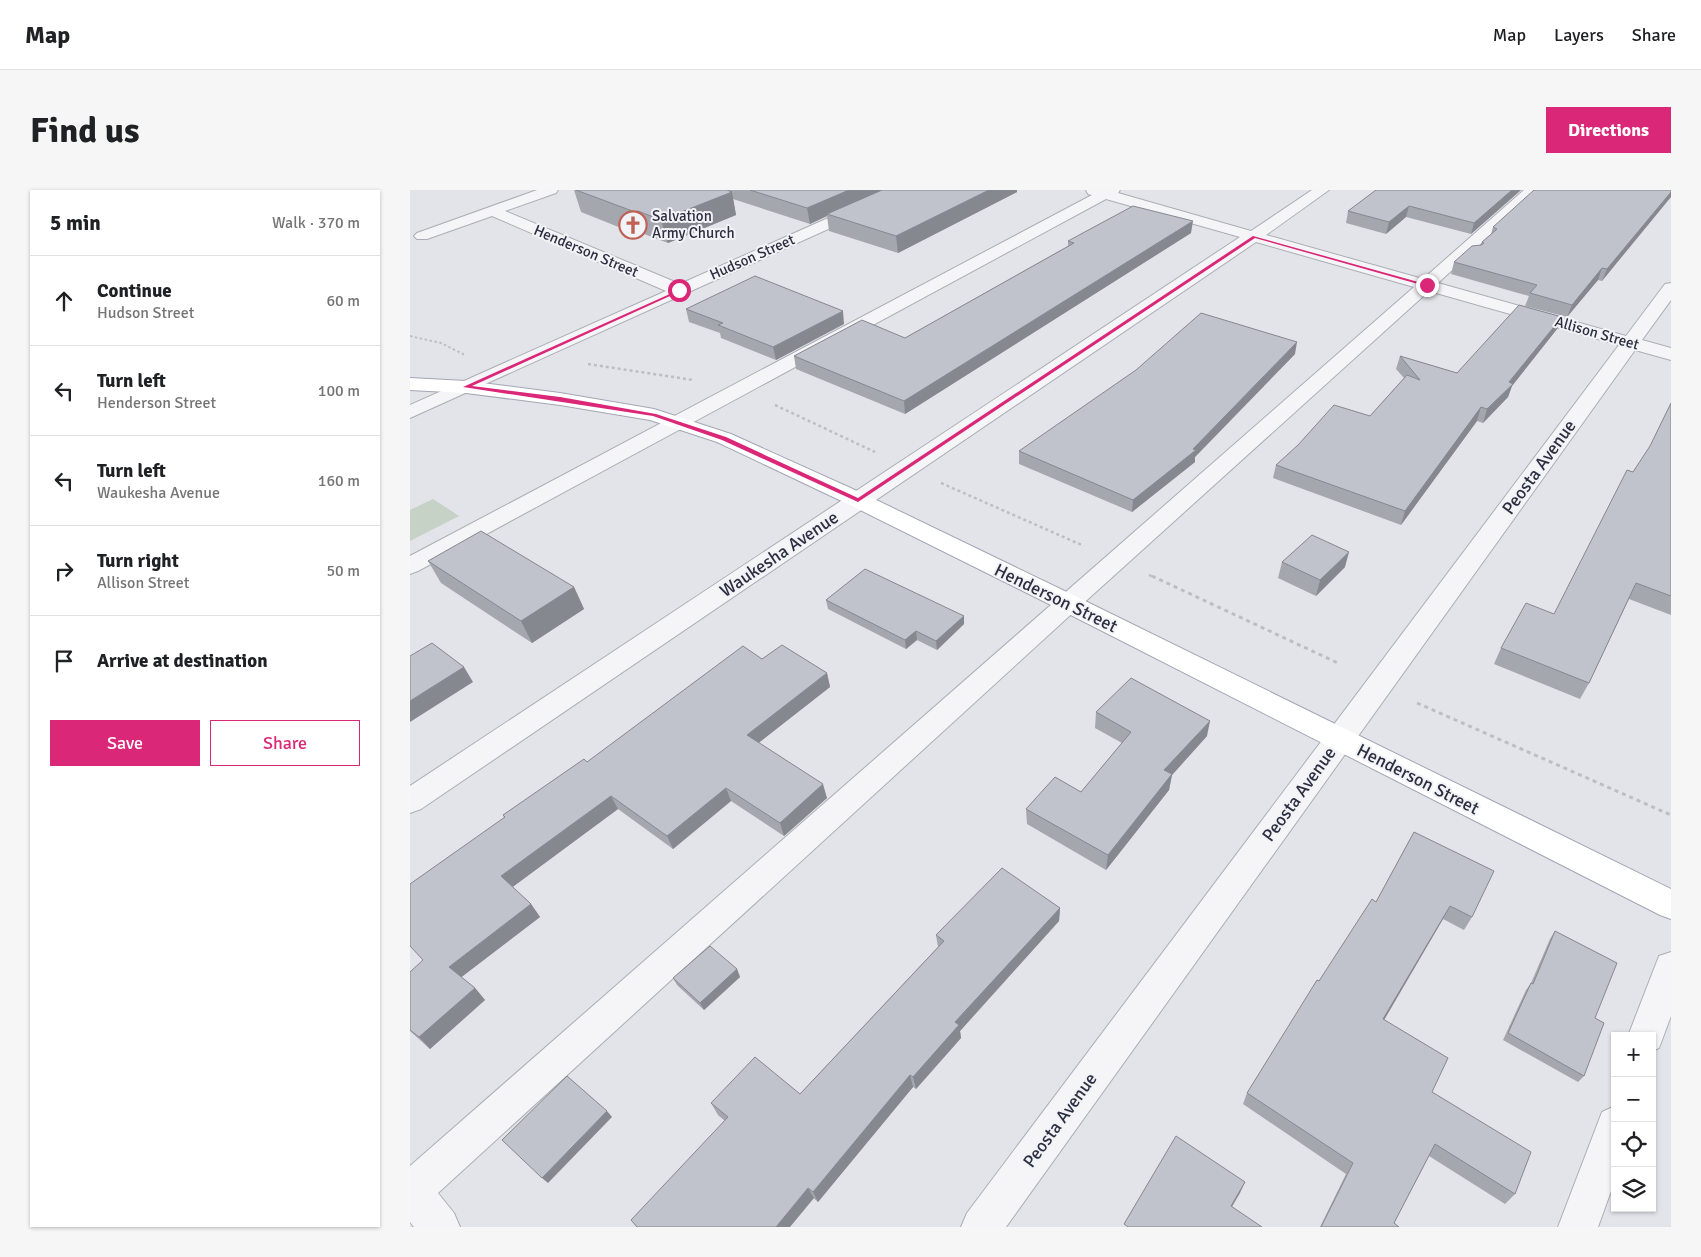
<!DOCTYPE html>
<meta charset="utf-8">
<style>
body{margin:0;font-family:Signika,sans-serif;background:#f6f6f6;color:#202124}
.controls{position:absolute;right:15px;bottom:15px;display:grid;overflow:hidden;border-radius:0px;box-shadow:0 1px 4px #0004}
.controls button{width:45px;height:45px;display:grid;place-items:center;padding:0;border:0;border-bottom:1px solid #e0e0e0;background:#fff;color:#202124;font:25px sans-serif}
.stop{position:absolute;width:15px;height:15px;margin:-11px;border:4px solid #db2777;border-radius:50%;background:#fff}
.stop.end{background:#db2777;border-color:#fff;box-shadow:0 1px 5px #0008}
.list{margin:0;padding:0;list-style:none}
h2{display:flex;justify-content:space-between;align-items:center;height:65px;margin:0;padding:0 20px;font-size:21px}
h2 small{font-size:16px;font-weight:400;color:#757577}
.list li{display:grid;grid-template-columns:32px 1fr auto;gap:15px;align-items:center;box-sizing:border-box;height:90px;padding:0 20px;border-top:1px solid #e0e0e0}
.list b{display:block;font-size:19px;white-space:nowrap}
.list p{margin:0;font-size:16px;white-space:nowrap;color:#757577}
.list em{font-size:16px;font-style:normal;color:#757577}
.actions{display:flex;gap:10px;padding:15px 20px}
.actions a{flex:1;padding:11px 0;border:1px solid #db2777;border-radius:0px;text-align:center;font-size:18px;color:#db2777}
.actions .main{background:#db2777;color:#fff}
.icon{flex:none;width:28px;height:28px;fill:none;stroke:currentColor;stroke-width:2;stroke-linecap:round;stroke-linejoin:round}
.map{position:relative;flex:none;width:1261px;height:1037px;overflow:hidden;border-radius:0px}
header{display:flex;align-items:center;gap:30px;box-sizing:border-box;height:70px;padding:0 25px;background:#fff;border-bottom:1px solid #e0e0e0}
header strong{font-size:24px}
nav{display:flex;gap:28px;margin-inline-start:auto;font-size:18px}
.intro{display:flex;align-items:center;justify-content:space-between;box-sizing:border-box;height:120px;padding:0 30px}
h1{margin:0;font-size:35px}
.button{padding:12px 22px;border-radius:0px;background:#db2777;color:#fff;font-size:18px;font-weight:700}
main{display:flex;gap:30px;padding:0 30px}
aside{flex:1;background:#fff;border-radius:0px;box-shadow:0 1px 4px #0004}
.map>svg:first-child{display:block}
.green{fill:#c5d2c5}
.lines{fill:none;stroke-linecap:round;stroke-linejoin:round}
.minor-casing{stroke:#acaeb6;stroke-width:2}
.major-casing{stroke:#a3a6b4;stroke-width:2}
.path-far2{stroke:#bdbec4;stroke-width:2;stroke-dasharray:2.5 2.5;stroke-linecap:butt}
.path-far1{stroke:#bdbec4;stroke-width:2.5;stroke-dasharray:3 3;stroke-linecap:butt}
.path{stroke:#bdbec4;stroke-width:3;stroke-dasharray:4 4;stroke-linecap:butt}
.minor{fill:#f5f5f8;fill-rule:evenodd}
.major{fill:#fff;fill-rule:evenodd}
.wall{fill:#a5a7af}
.shaded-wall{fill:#86888f}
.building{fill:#c0c2cc;stroke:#86888f}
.route{fill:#db2777}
.labels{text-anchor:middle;stroke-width:4;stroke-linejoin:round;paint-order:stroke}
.far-poi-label{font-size:15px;fill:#2c2f40;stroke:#f2f3f7;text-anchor:start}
.far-street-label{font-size:15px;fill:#2c2f40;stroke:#f2f3f7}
.street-label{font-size:18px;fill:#2c2f40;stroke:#f2f3f7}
</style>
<header>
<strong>Map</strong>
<nav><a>Map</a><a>Layers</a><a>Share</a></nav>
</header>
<div class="intro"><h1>Find us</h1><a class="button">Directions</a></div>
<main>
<aside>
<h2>5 min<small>Walk · 370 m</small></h2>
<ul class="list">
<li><svg class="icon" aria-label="ahead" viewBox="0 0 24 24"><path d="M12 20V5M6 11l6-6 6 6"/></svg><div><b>Continue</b><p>Hudson Street</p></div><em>60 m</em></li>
<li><svg class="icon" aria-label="left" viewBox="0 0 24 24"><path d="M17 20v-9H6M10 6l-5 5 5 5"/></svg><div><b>Turn left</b><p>Henderson Street</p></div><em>100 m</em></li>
<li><svg class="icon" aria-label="left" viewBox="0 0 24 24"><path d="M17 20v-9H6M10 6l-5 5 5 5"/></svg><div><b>Turn left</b><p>Waukesha Avenue</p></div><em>160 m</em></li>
<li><svg class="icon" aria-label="right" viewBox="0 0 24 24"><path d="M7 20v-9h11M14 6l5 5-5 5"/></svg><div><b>Turn right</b><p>Allison Street</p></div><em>50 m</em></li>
<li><svg class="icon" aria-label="arrive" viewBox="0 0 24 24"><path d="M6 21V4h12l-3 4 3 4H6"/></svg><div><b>Arrive at destination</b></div></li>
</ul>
<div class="actions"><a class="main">Save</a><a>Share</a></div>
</aside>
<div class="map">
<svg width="1261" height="1037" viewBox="0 0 1261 1037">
<rect width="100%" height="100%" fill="#e3e4e9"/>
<polygon class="green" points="23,309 49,326 0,351 0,320"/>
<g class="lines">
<g class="minor-casing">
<g id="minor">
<polygon points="127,0 148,0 146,3 95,21 270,94 481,0 500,0 498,3 0,228 0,215 256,101 82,26 17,49 7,49 4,46 7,43"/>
<polygon points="676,0 710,0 708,3 841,41 902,0 919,0 856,45 1013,89 1114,0 1130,0 1028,93 1216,146 1255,94 1261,93 1261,110 1232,150 1261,158 1261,170 1225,160 596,1037 551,1037 557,1023 1209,155 1019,101 667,419 28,1003 44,1023 50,1037 4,1037 0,1032 0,976 1004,97 846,52 11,619 0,623 0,596 830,47 696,9 8,381 0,384 0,366 682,5 678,4"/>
<polygon points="1261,762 1261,826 1249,858 1242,861 1242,846 1218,846 1249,766"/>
<polygon points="1205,916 1205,990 1188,1037 1148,1037 1192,922"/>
</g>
</g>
<g class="major-casing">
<polygon id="major" points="0,188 56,191 150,203 244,219 321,244 456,305 667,407 1261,699 1261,729 1250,725 649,419 440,315 307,252 240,230 150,215 56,203 0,200"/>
</g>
<polyline class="path-far2" points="0,146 31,153 55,165"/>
<g class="path-far1">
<polyline points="178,174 283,190"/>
<polyline points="365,215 465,262"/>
<polyline points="531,293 674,356"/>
<polyline points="739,385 745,388"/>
</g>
<g class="path">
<polyline points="742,386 930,474"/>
<polyline points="1007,513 1261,625"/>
</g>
<use href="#minor" class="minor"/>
<use href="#major" class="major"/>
</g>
<g class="wall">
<polygon points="164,0 607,0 607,2 488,63 419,41 417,26 400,34 323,9 326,25 258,53 234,44 231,46 171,22"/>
<polygon points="966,0 1111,0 1061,44 996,27 976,44 936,33 938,21"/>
<polygon points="1261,0 1192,91 1188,90 1157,127 1115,116 1119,106 1041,84 1044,72 1070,55 1072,52 1081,44 1083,37"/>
<polygon points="781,43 495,224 386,179 384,166 495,148 658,56 658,51"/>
<polygon points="276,119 434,134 366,170 311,148 310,143 279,132"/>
<polygon points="1152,127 1147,139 1102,196 1098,207 1073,233 1067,231 991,335 863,288 866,275 960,226 994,188 986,179 990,166 1047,183"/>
<polygon points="885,164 785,267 785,272 722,322 609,274 609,261"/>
<polygon points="1261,213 1261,425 1219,409 1179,493 1170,509 1084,474 1091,458 1144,424 1223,282 1239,258"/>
<polygon points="18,371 164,397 174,419 122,453 31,393"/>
<polygon points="872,372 935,377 906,406 868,388"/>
<polygon points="416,410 554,426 554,434 527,460 507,450 496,459 418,419"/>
<polygon points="352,469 417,483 420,497 348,553 417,608 374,646 321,611 263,659 208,619 102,697 121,714 130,727 51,787 65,798 75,810 20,859 0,841 0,782 13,771 94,628 93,625 177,572"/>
<polygon points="686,522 797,546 762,585 759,600 696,680 617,634 616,619 671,602 712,553 685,538"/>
<polygon points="1004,642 1062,727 1054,740 1033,729 974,830 1022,902 1105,1004 1095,1014 1019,966 984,1033 989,1037 910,1037 936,984 833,914 837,903 909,791 966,712"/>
<polygon points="650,718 649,731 550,841 551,848 506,899 503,897 408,1012 308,925 301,913 390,904 528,757 526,745"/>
<polygon points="1145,741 1185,828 1174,886 1168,892 1093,850 1116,800 1121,793 1140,749"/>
<polygon points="327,779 330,787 294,820 267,795 263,788"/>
</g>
<g class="shaded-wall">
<polygon points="439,0 476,0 417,24 417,26 400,34 397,18"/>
<polygon points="579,0 607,0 607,2 488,63 486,46"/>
<polygon points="1102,0 1111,0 1061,44 1064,33"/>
<polygon points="322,2 326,25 258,53 251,30"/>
<polygon points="1261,2 1261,7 1192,91 1197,79"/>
<polygon points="999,16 996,27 976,44 979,32"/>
<polygon points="228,21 234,44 231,46 225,22"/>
<polygon points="783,31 781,43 495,224 494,211"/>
<polygon points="1192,78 1188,90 1157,127 1162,115"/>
<polygon points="433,121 434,134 366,170 363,157"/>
<polygon points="1152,127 1147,139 1102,196 1098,207 1073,233 1077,219"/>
<polygon points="887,152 885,164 785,267 785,272 722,322 723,310 783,259"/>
<polygon points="1071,217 1067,231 991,335 995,321"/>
<polygon points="939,362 935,377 906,406 910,390"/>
<polygon points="164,397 174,419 122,453 111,431"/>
<polygon points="554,426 554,434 527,460 526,451"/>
<polygon points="506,441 507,450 496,459 495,450"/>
<polygon points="54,477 63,492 0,532 0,511"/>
<polygon points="417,483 420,497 341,559 337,545"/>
<polygon points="800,531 797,546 762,585 759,600 696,680 698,665 754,580"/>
<polygon points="413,594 417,608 374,646 370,633"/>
<polygon points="316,598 321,611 263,659 257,646"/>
<polygon points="201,606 208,619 100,699 91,686"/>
<polygon points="121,714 130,727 49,789 39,777"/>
<polygon points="1040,716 1033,729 967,842 973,829"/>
<polygon points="650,718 649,731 550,841 551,848 506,899 503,887 545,832"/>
<polygon points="327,779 330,787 294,820 290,813"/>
<polygon points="65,798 75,810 20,859 9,847"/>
<polygon points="500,885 503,897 408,1012 403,1002"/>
<polygon points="197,921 202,927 138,993 132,988"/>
<polygon points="835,992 830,1003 816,1027 821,1016"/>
<polygon points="398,998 404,1008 380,1037 366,1037"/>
</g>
<g class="building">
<polygon points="166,0 317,0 322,2 251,30 228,21 225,22"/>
<polygon points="340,0 439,0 397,18"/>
<polygon points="472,0 579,0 486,46 417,24"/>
<polygon points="966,0 1102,0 1064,33 999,16 979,32 938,21"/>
<polygon points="1124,0 1261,0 1261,2 1197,79 1192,78 1162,115 1120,103 1127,95 1044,72 1062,56 1071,55 1074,53 1072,52 1087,39 1083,37"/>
<polygon points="723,16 783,31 494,211 384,166 452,130 495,148 664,53 658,51"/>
<polygon points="345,86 433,121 363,157 308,135 313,133 276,119"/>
<polygon points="1109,115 1152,127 1099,192 1103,194 1077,219 1071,217 995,321 866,275 888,255 924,215 960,226 997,185 1010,190 990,166 1047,183"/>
<polygon points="791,123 887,152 783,259 786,260 723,310 609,261 726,180"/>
<polygon points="1261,213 1261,406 1226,393 1179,493 1091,458 1116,413 1144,424 1217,280 1223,282 1240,256"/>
<polygon points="71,341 164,397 111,431 18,371"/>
<polygon points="902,345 939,362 910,390 872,372"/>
<polygon points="455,379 554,426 526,451 506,441 495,450 416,410"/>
<polygon points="22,453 54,477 0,511 0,466"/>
<polygon points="372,455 417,483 337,545 413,594 370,633 316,598 257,646 201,606 91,686 121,714 39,777 65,798 9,847 0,840 0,782 13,770 0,756 0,694 95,627 93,625 174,569 177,572 333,456 352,469"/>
<polygon points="721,488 800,531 754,580 762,584 698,665 616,619 645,587 671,602 721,542 686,522"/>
<polygon points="1004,642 1084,681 1062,727 1040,716 973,829 1038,868 1022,902 1121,962 1105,1004 1025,954 984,1033 989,1037 911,1037 943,973 837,903 907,790 909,791 962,709 966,712"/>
<polygon points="592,678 650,718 545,832 549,835 503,887 500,885 403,1002 398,998 366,1037 227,1037 221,1030 318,927 301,913 345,867 390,904 534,751 526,745"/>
<polygon points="1145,741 1207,773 1185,828 1194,833 1174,886 1098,843 1121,793 1123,794"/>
<polygon points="300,756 327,779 290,813 263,788"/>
<polygon points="157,886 197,921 132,988 92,950"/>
<polygon points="766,946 835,992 821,1016 852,1037 718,1037 714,1034"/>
</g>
<polygon class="route" points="843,46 1019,95 1015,96 845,48 448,312 312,250 243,226 53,197 271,99 271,101 62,196 150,207 246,224 316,247 448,308"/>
<defs>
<g id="church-ring" transform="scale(1.4375)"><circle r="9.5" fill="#f2f3f7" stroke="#c06056" stroke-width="1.5"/><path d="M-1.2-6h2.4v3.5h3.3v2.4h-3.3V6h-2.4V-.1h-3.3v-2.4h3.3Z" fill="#c06056"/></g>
</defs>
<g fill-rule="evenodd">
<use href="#church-ring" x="223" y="35"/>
</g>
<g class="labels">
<g class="far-poi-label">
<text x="242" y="31">Salvation<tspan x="242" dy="17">Army Church</tspan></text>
</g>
<g class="far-street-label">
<text transform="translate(176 61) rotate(23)" y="5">Henderson Street</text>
<text transform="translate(342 67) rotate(-24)" y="5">Hudson Street</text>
<text transform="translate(1187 143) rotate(16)" y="5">Allison Street</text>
</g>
<g class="street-label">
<text transform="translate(1129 277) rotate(-54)" y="6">Peosta Avenue</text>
<text transform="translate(369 364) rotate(-34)" y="6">Waukesha Avenue</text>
<text transform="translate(646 408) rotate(26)" y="6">Henderson Street</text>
<text transform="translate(1008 589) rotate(27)" y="6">Henderson Street</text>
<text transform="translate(889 604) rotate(-54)" y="6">Peosta Avenue</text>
<text transform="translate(650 930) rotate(-54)" y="6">Peosta Avenue</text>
</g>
</g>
</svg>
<div class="controls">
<button>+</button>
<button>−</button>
<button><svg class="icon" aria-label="locate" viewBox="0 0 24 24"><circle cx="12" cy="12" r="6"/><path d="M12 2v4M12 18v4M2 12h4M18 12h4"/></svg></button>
<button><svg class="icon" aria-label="layers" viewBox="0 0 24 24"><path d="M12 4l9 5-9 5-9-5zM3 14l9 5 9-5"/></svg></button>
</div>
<div class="stop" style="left:269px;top:100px"></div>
<div class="stop end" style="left:1017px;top:95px"></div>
</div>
</main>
